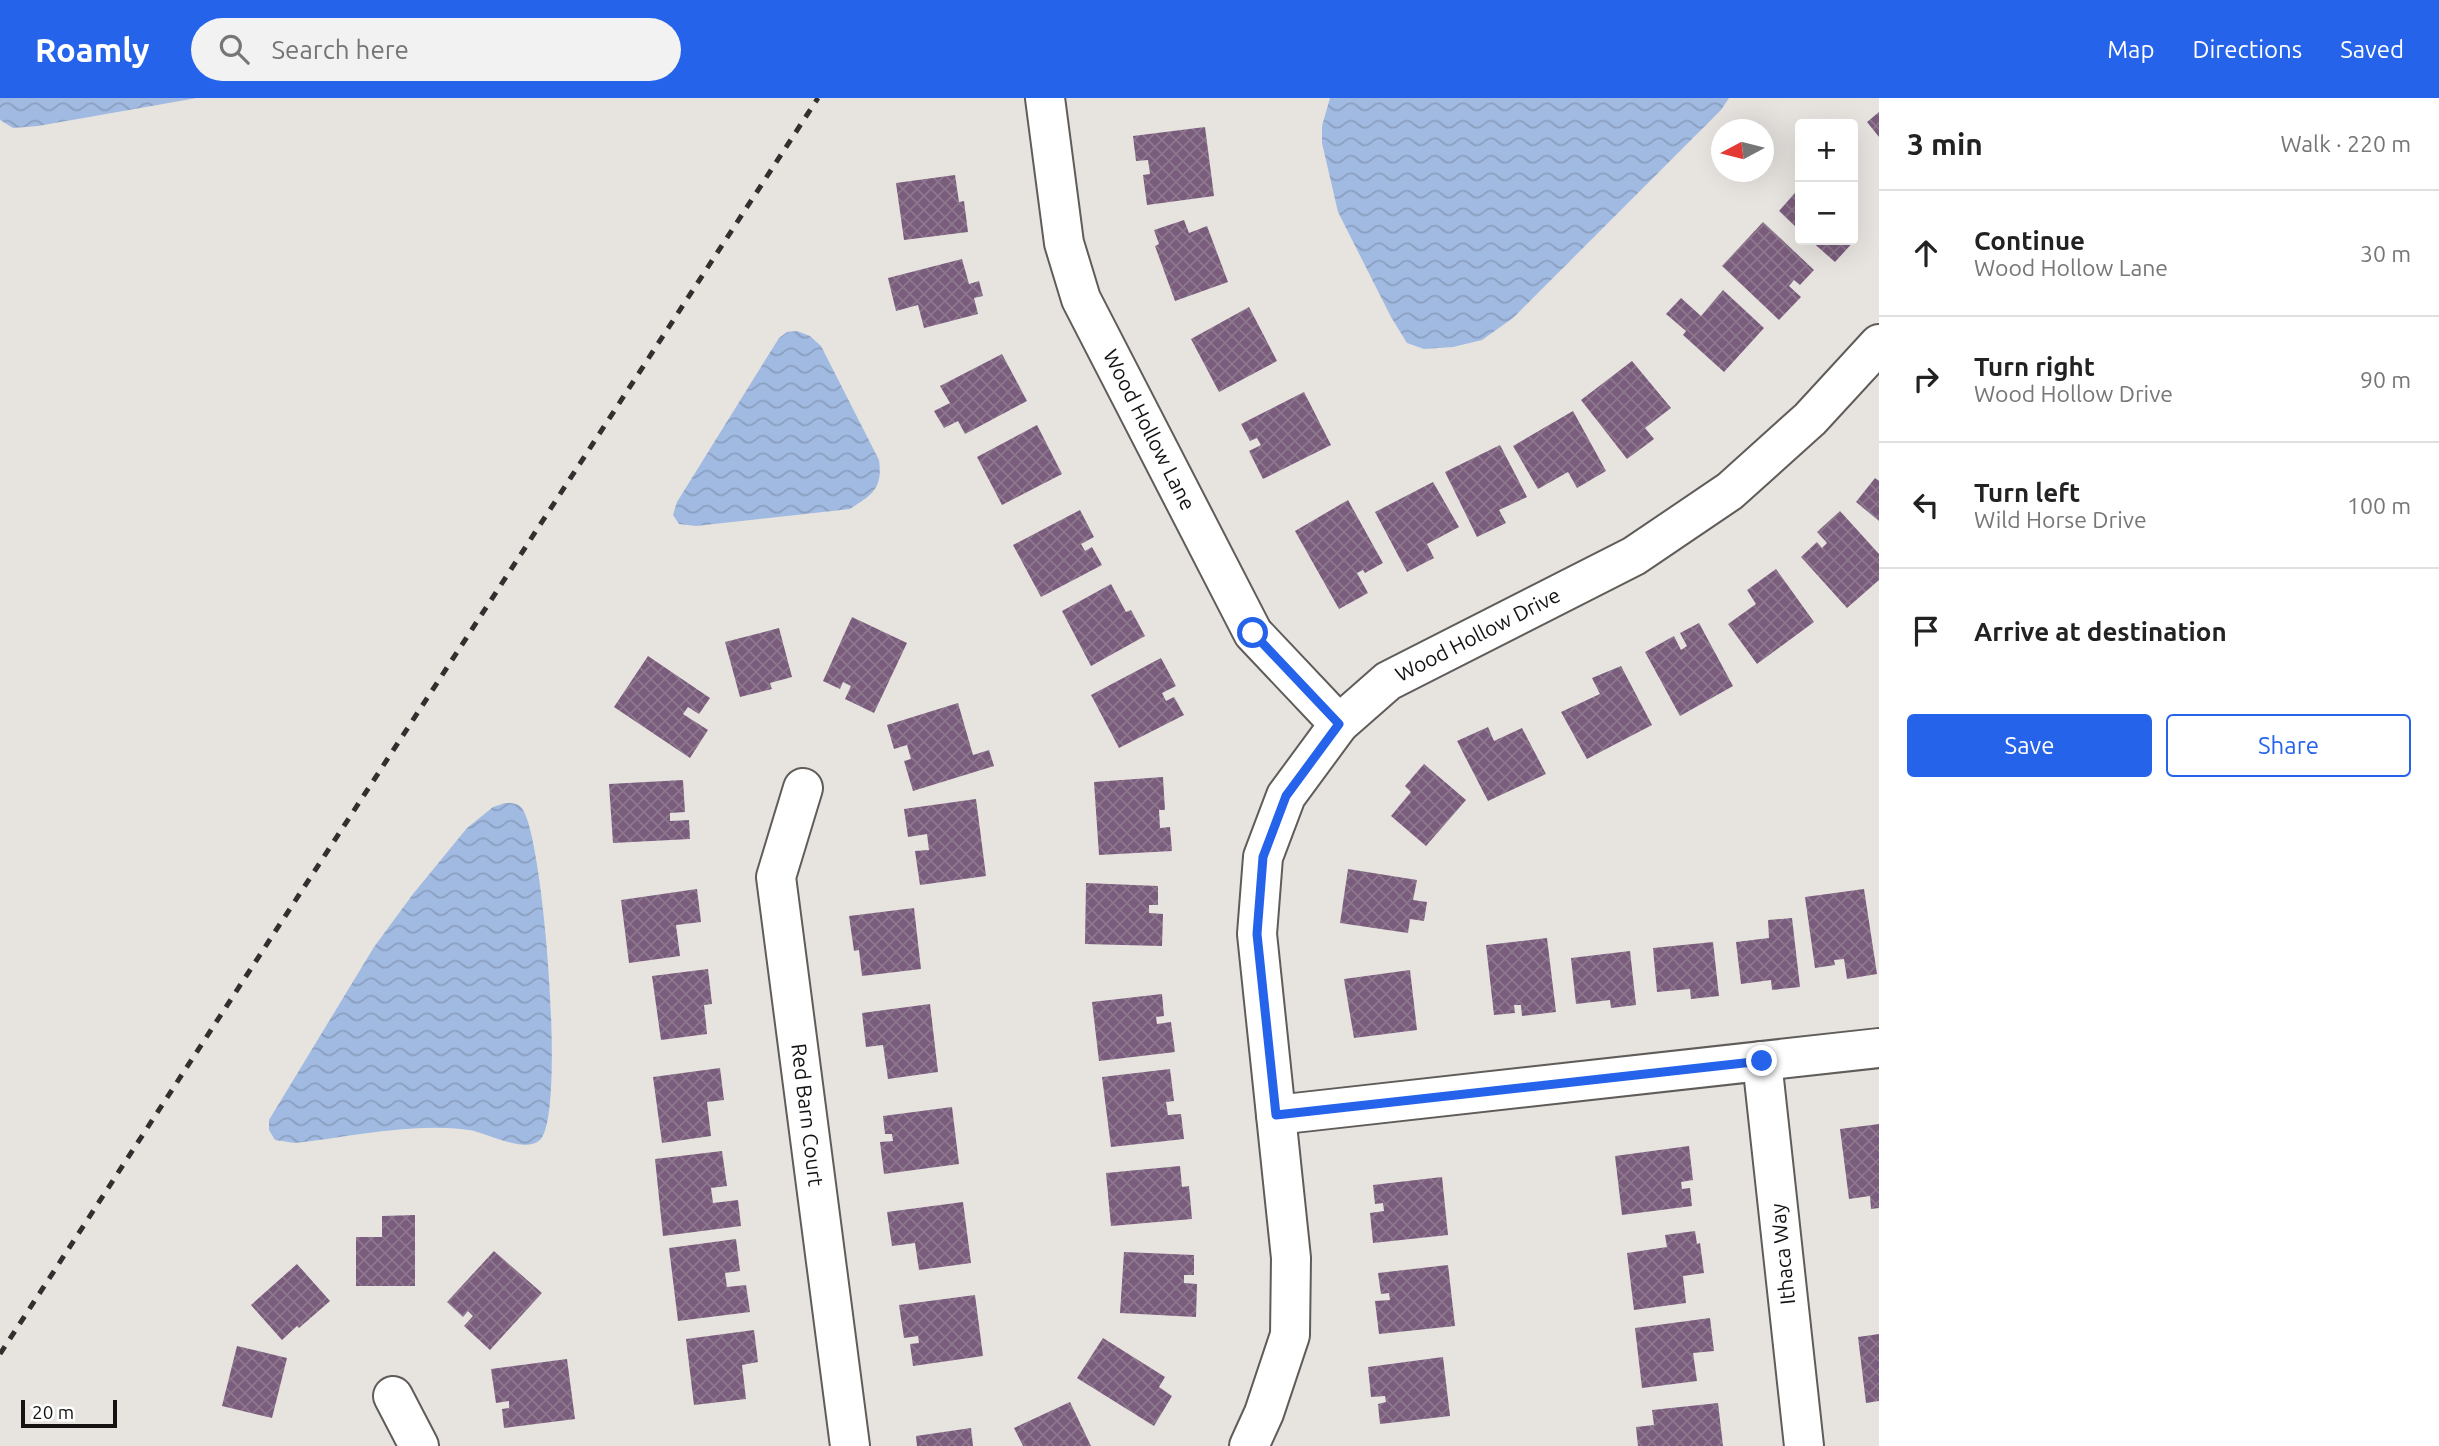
<!DOCTYPE html>
<meta charset="utf-8">
<style>
body{margin:0;font-family:Ubuntu,sans-serif;background:#f2f2f2;color:#222}
.controls{position:absolute;right:21px;top:21px;display:grid;overflow:hidden;border-radius:7px;box-shadow:0 7px 28px #0002}
.controls button{width:63px;height:63px;display:grid;place-items:center;padding:0;border:0;border-bottom:2px solid #e0e0e0;background:#fff;color:#222;font:35px sans-serif}
.compass{position:absolute;left:1711px;top:21px;width:63px;height:63px;border-radius:50%;background:#fff;box-shadow:0 7px 28px #0002;rotate:263deg}
.scale{position:absolute;left:21px;bottom:18px;width:96px;box-sizing:border-box;padding-left:7px;border:4px solid #141312;border-top:0;font-size:19px;line-height:24px;white-space:nowrap;color:#141312;-webkit-text-stroke:5px #fff;paint-order:stroke}
.stop{position:absolute;width:21px;height:21px;margin:-16px;border:5px solid #2563eb;border-radius:50%;background:#fff}
.stop.end{background:#2563eb;border-color:#fff;box-shadow:0 2px 7px #0008}
.list{margin:0;padding:0;list-style:none}
h2{display:flex;justify-content:space-between;align-items:center;height:91px;margin:0;padding:0 28px;font-size:30px}
h2 small{font-size:23px;font-weight:400;color:#767676}
.list li{display:grid;grid-template-columns:46px 1fr auto;gap:21px;align-items:center;box-sizing:border-box;height:126px;padding:0 28px;border-top:2px solid #e0e0e0}
.list b{display:block;font-size:26px;white-space:nowrap}
.list p{margin:0;font-size:23px;white-space:nowrap;color:#767676}
.list em{font-size:23px;font-style:normal;color:#767676}
.actions{display:flex;gap:14px;padding:21px 28px}
.actions a{flex:1;padding:16px 0;border:2px solid #2563eb;border-radius:7px;text-align:center;font-size:24px;color:#2563eb}
.actions .main{background:#2563eb;color:#fff}
.icon{flex:none;width:38px;height:38px;fill:none;stroke:currentColor;stroke-width:2;stroke-linecap:round;stroke-linejoin:round}
.map{position:relative;flex:none;width:1879px;height:1348px;overflow:hidden}
header{display:flex;align-items:center;gap:42px;box-sizing:border-box;height:98px;padding:0 35px;background:#2563eb;color:#fff}
header strong{font-size:33px}
nav{display:flex;gap:38px;margin-inline-start:auto;font-size:24px}
.search{width:490px;height:63px;background:#f2f2f2;display:flex;align-items:center;gap:18px;box-sizing:border-box;padding:0 24px;border-radius:38px;color:#767676;font-size:26px}
main{display:flex}
aside{flex:1;background:#fff}
.map>svg:first-child{display:block}
.water{fill:url(#water-waves)}
.building{fill:url(#building-cross-hatch)}
.lines{fill:none;stroke-linecap:round;stroke-linejoin:round}
.street-casing{stroke:#5f5c59;stroke-width:42}
.street{stroke:#fff;stroke-width:38}
.rail{stroke:#31302e;stroke-width:5;stroke-dasharray:9 9;stroke-linecap:butt}
.route{stroke:#2563eb;stroke-width:9}
.labels{text-anchor:middle;stroke-width:7;stroke-linejoin:round;paint-order:stroke}
.street-label{font-size:21px;fill:#141312;stroke:#fff}
</style>
<header>
<strong>Roamly</strong>
<div class="search"><svg class="icon" aria-label="search" viewBox="0 0 24 24"><circle cx="10" cy="10" r="6"/><path d="M15 15l6 6"/></svg>Search here</div>
<nav><a>Map</a><a>Directions</a><a>Saved</a></nav>
</header>
<main>
<div class="map">
<svg width="1879" height="1348" viewBox="0 0 1879 1348">
<defs>
<pattern id="water-waves" width="16" height="10" patternUnits="userSpaceOnUse" patternTransform="scale(1.75)"><rect width="16" height="10" fill="#a1bae1"/><path d="M0 5q4-4 8 0t8 0" fill="none" stroke="#8a9fc0"/></pattern>
<pattern id="building-cross-hatch" width="8" height="8" patternUnits="userSpaceOnUse" patternTransform="scale(1.75)"><rect width="8" height="8" fill="#7a5c7c"/><path d="M0 0l8 8M0 8l8-8" fill="none" stroke="#8d788e"/></pattern>
</defs>
<rect width="100%" height="100%" fill="#e7e4e0"/>
<g class="water">
<polygon points="0,0 197,0 38,28 13,30 0,22"/>
<polygon points="1330,0 1729,0 1721,12 1513,220 1482,242 1453,249 1424,251 1407,245 1391,219 1338,114 1322,45 1322,28"/>
<path d="M 797,233 L 810,238 L 821,248 L 879,362 C 883,391 872,397 850,411 L 696,428 L 679,426 L 673,417 L 677,404 L 779,240 L 787,234 Z"/>
<path d="M 505,705 C 513,705 519,705 523,712 C 544,744 566,1019 540,1042 C 524,1056 488,1035 469,1032 C 414,1024 350,1039 295,1045 L 275,1042 L 269,1032 L 269,1022 L 374,849 L 413,796 L 467,730 L 493,709 Z"/>
</g>
<g class="building">
<polygon points="1879,14 1879,39 1867,24"/>
<polygon points="1205,29 1214,98 1147,107 1143,77 1150,76 1148,62 1136,63 1133,38"/>
<polygon points="955,77 959,104 964,103 968,134 904,142 896,85"/>
<polygon points="1800,89 1800,133 1779,113"/>
<polygon points="1184,122 1189,135 1207,128 1228,184 1175,203 1155,148 1159,146 1154,132"/>
<polygon points="1763,124 1814,172 1800,187 1794,182 1789,188 1801,199 1779,222 1722,168"/>
<polygon points="1853,138 1856,141 1835,164 1810,142 1853,142"/>
<polygon points="962,161 969,186 979,183 983,198 974,200 978,216 924,230 918,207 896,213 888,180"/>
<polygon points="1723,192 1764,230 1724,274 1683,237 1686,233 1666,216 1681,200 1701,218"/>
<polygon points="1249,209 1277,263 1219,294 1191,241"/>
<polygon points="1002,256 1027,303 965,336 958,323 944,330 934,313 950,305 940,288"/>
<polygon points="1632,263 1671,310 1645,330 1654,341 1627,361 1581,302"/>
<polygon points="1304,294 1331,347 1263,381 1249,353 1261,347 1257,340 1250,343 1241,326"/>
<polygon points="1573,313 1606,373 1577,390 1568,374 1538,391 1513,348"/>
<polygon points="1037,327 1062,376 1002,407 977,359"/>
<polygon points="1500,347 1527,399 1499,412 1506,425 1477,439 1445,374"/>
<polygon points="1875,380 1879,383 1879,423 1856,404"/>
<polygon points="1433,384 1459,429 1427,446 1434,460 1407,474 1375,414"/>
<polygon points="1348,402 1383,465 1365,475 1363,472 1357,475 1368,495 1339,511 1295,433"/>
<polygon points="1080,412 1094,439 1081,446 1085,453 1092,449 1102,467 1041,499 1013,447"/>
<polygon points="1840,413 1879,456 1879,482 1847,510 1801,459 1817,444 1822,450 1827,445 1817,434"/>
<polygon points="1776,471 1814,524 1757,566 1728,526 1756,506 1747,492"/>
<polygon points="1111,486 1126,514 1131,512 1145,538 1091,568 1062,513"/>
<polygon points="852,519 907,545 874,615 845,601 851,588 843,584 840,591 823,583"/>
<polygon points="1699,525 1733,588 1680,618 1645,554 1674,538 1681,552 1687,548 1680,535"/>
<polygon points="779,530 792,579 770,585 772,591 740,599 725,544"/>
<polygon points="648,558 710,600 699,616 688,609 683,616 708,632 690,660 614,609"/>
<polygon points="1161,560 1176,588 1162,595 1166,603 1174,599 1184,617 1119,650 1091,597"/>
<polygon points="1621,568 1652,627 1587,661 1561,614 1600,596 1592,580"/>
<polygon points="958,605 973,657 989,652 994,668 913,693 904,663 911,661 907,647 894,651 887,627"/>
<polygon points="1488,629 1494,643 1522,630 1546,676 1488,703 1457,643"/>
<polygon points="1424,666 1466,702 1426,748 1391,718 1411,694 1405,688"/>
<polygon points="1163,679 1165,712 1159,712 1160,730 1170,729 1172,753 1099,757 1094,684"/>
<polygon points="683,682 685,714 670,715 670,723 689,722 690,741 613,745 609,686"/>
<polygon points="976,701 986,778 920,787 915,753 929,752 927,736 908,739 904,711"/>
<polygon points="1348,771 1417,782 1413,802 1427,804 1424,823 1410,821 1408,835 1340,825"/>
<polygon points="1086,785 1158,788 1158,807 1149,807 1149,815 1163,816 1162,848 1085,846"/>
<polygon points="697,791 701,824 676,827 680,858 629,865 621,802"/>
<polygon points="1864,791 1877,876 1847,881 1844,861 1834,862 1835,867 1815,870 1805,799"/>
<polygon points="914,810 921,871 862,878 859,852 854,853 849,818"/>
<polygon points="1792,820 1800,889 1772,892 1771,882 1741,886 1736,844 1769,840 1768,822"/>
<polygon points="1547,840 1556,914 1522,918 1521,907 1514,907 1515,915 1494,917 1486,847"/>
<polygon points="1713,844 1719,898 1691,901 1690,891 1657,894 1653,850"/>
<polygon points="1630,853 1636,907 1611,910 1610,902 1576,906 1571,860"/>
<polygon points="708,871 712,906 704,907 707,936 661,942 652,878"/>
<polygon points="1410,872 1417,932 1354,940 1344,881"/>
<polygon points="1162,896 1164,918 1156,919 1157,926 1171,924 1175,954 1099,963 1092,904"/>
<polygon points="930,906 938,974 888,981 883,947 866,949 862,915"/>
<polygon points="720,970 724,1002 707,1004 711,1038 662,1045 653,979"/>
<polygon points="1170,971 1174,1003 1166,1004 1168,1017 1181,1016 1184,1041 1111,1049 1102,979"/>
<polygon points="952,1009 959,1066 884,1076 880,1044 893,1043 892,1036 885,1036 883,1018"/>
<polygon points="1879,1026 1879,1110 1871,1111 1870,1098 1849,1101 1840,1031"/>
<polygon points="1689,1048 1693,1082 1681,1084 1682,1091 1690,1090 1692,1108 1622,1117 1615,1058"/>
<polygon points="722,1053 727,1088 711,1090 713,1105 738,1102 741,1128 663,1138 655,1061"/>
<polygon points="1180,1068 1182,1089 1189,1088 1192,1121 1111,1128 1106,1075"/>
<polygon points="1442,1079 1448,1137 1373,1145 1370,1115 1384,1113 1383,1105 1375,1106 1373,1087"/>
<polygon points="963,1104 971,1165 919,1172 915,1145 892,1148 887,1114"/>
<polygon points="415,1117 415,1188 356,1188 356,1139 382,1139 382,1118"/>
<polygon points="1695,1133 1697,1146 1700,1145 1704,1175 1683,1178 1686,1205 1634,1212 1627,1155 1667,1149 1665,1137"/>
<polygon points="736,1141 740,1173 725,1175 727,1189 746,1187 750,1214 678,1223 669,1150"/>
<polygon points="494,1153 542,1195 490,1252 464,1228 473,1218 468,1213 463,1219 447,1204"/>
<polygon points="1124,1154 1194,1157 1194,1177 1184,1177 1184,1185 1197,1186 1196,1219 1120,1215"/>
<polygon points="297,1166 330,1203 299,1230 297,1228 282,1242 251,1207"/>
<polygon points="1448,1167 1455,1228 1379,1236 1375,1203 1390,1202 1389,1195 1381,1196 1378,1175"/>
<polygon points="975,1197 983,1258 913,1268 910,1246 919,1245 918,1238 904,1240 899,1207"/>
<polygon points="1710,1220 1714,1253 1693,1255 1697,1283 1642,1290 1635,1230"/>
<polygon points="754,1232 758,1264 742,1267 746,1301 694,1307 686,1241"/>
<polygon points="1879,1236 1879,1303 1866,1305 1858,1239"/>
<polygon points="1103,1240 1165,1279 1159,1289 1172,1298 1154,1328 1077,1280"/>
<polygon points="237,1248 287,1260 272,1320 222,1308"/>
<polygon points="1443,1259 1450,1318 1380,1326 1378,1306 1386,1304 1385,1298 1371,1299 1368,1269"/>
<polygon points="567,1261 575,1321 504,1330 502,1311 509,1310 509,1303 496,1305 491,1271"/>
<polygon points="1070,1304 1091,1348 1023,1348 1014,1330"/>
<polygon points="1718,1305 1723,1348 1638,1348 1636,1329 1654,1327 1652,1312"/>
<polygon points="971,1330 973,1348 917,1348 916,1338"/>
</g>
<g class="lines">
<g class="street-casing">
<g id="street">
<polyline points="1045,0 1064,145 1081,201 1253,535 1339,626"/>
<polyline points="803,690 776,779 850,1348"/>
<polyline points="1762,963 1804,1348"/>
<polyline points="1276,1017 1879,950"/>
<polyline points="393,1298 419,1348"/>
<polyline points="1249,1348 1264,1315 1290,1237 1291,1160 1257,836 1263,759 1286,698 1339,626 1388,583 1634,458 1730,393 1810,321 1879,246"/>
</g>
</g>
<use href="#street" class="street"/>
<polyline class="rail" points="0,1256 818,0"/>
</g>
<g class="lines">
<polyline class="route" points="1253,535 1339,626 1286,698 1263,759 1257,836 1276,1017 1762,963"/>
</g>
<g class="labels">
<g class="street-label">
<text transform="translate(1149 332) rotate(63)" y="7">Wood Hollow Lane</text>
<text transform="translate(1478 537) rotate(-27)" y="7">Wood Hollow Drive</text>
<text transform="translate(807 1017) rotate(83)" y="7">Red Barn Court</text>
<text transform="translate(1783 1156) rotate(-96)" y="7">Ithaca Way</text>
</g>
</g>
</svg>
<div class="controls">
<button>+</button>
<button>−</button>
</div>
<svg class="compass" viewBox="-18 -18 36 36"><path d="M0-13l5 13h-10z" fill="#e53935"/><path d="M0 13l5-13h-10z" fill="#767676"/></svg>
<div class="scale">20 m</div>
<div class="stop" style="left:1253px;top:535px"></div>
<div class="stop end" style="left:1762px;top:963px"></div>
</div>
<aside>
<h2>3 min<small>Walk · 220 m</small></h2>
<ul class="list">
<li><svg class="icon" aria-label="ahead" viewBox="0 0 24 24"><path d="M12 20V5M6 11l6-6 6 6"/></svg><div><b>Continue</b><p>Wood Hollow Lane</p></div><em>30 m</em></li>
<li><svg class="icon" aria-label="right" viewBox="0 0 24 24"><path d="M7 20v-9h11M14 6l5 5-5 5"/></svg><div><b>Turn right</b><p>Wood Hollow Drive</p></div><em>90 m</em></li>
<li><svg class="icon" aria-label="left" viewBox="0 0 24 24"><path d="M17 20v-9H6M10 6l-5 5 5 5"/></svg><div><b>Turn left</b><p>Wild Horse Drive</p></div><em>100 m</em></li>
<li><svg class="icon" aria-label="arrive" viewBox="0 0 24 24"><path d="M6 21V4h12l-3 4 3 4H6"/></svg><div><b>Arrive at destination</b></div></li>
</ul>
<div class="actions"><a class="main">Save</a><a>Share</a></div>
</aside>
</main>
